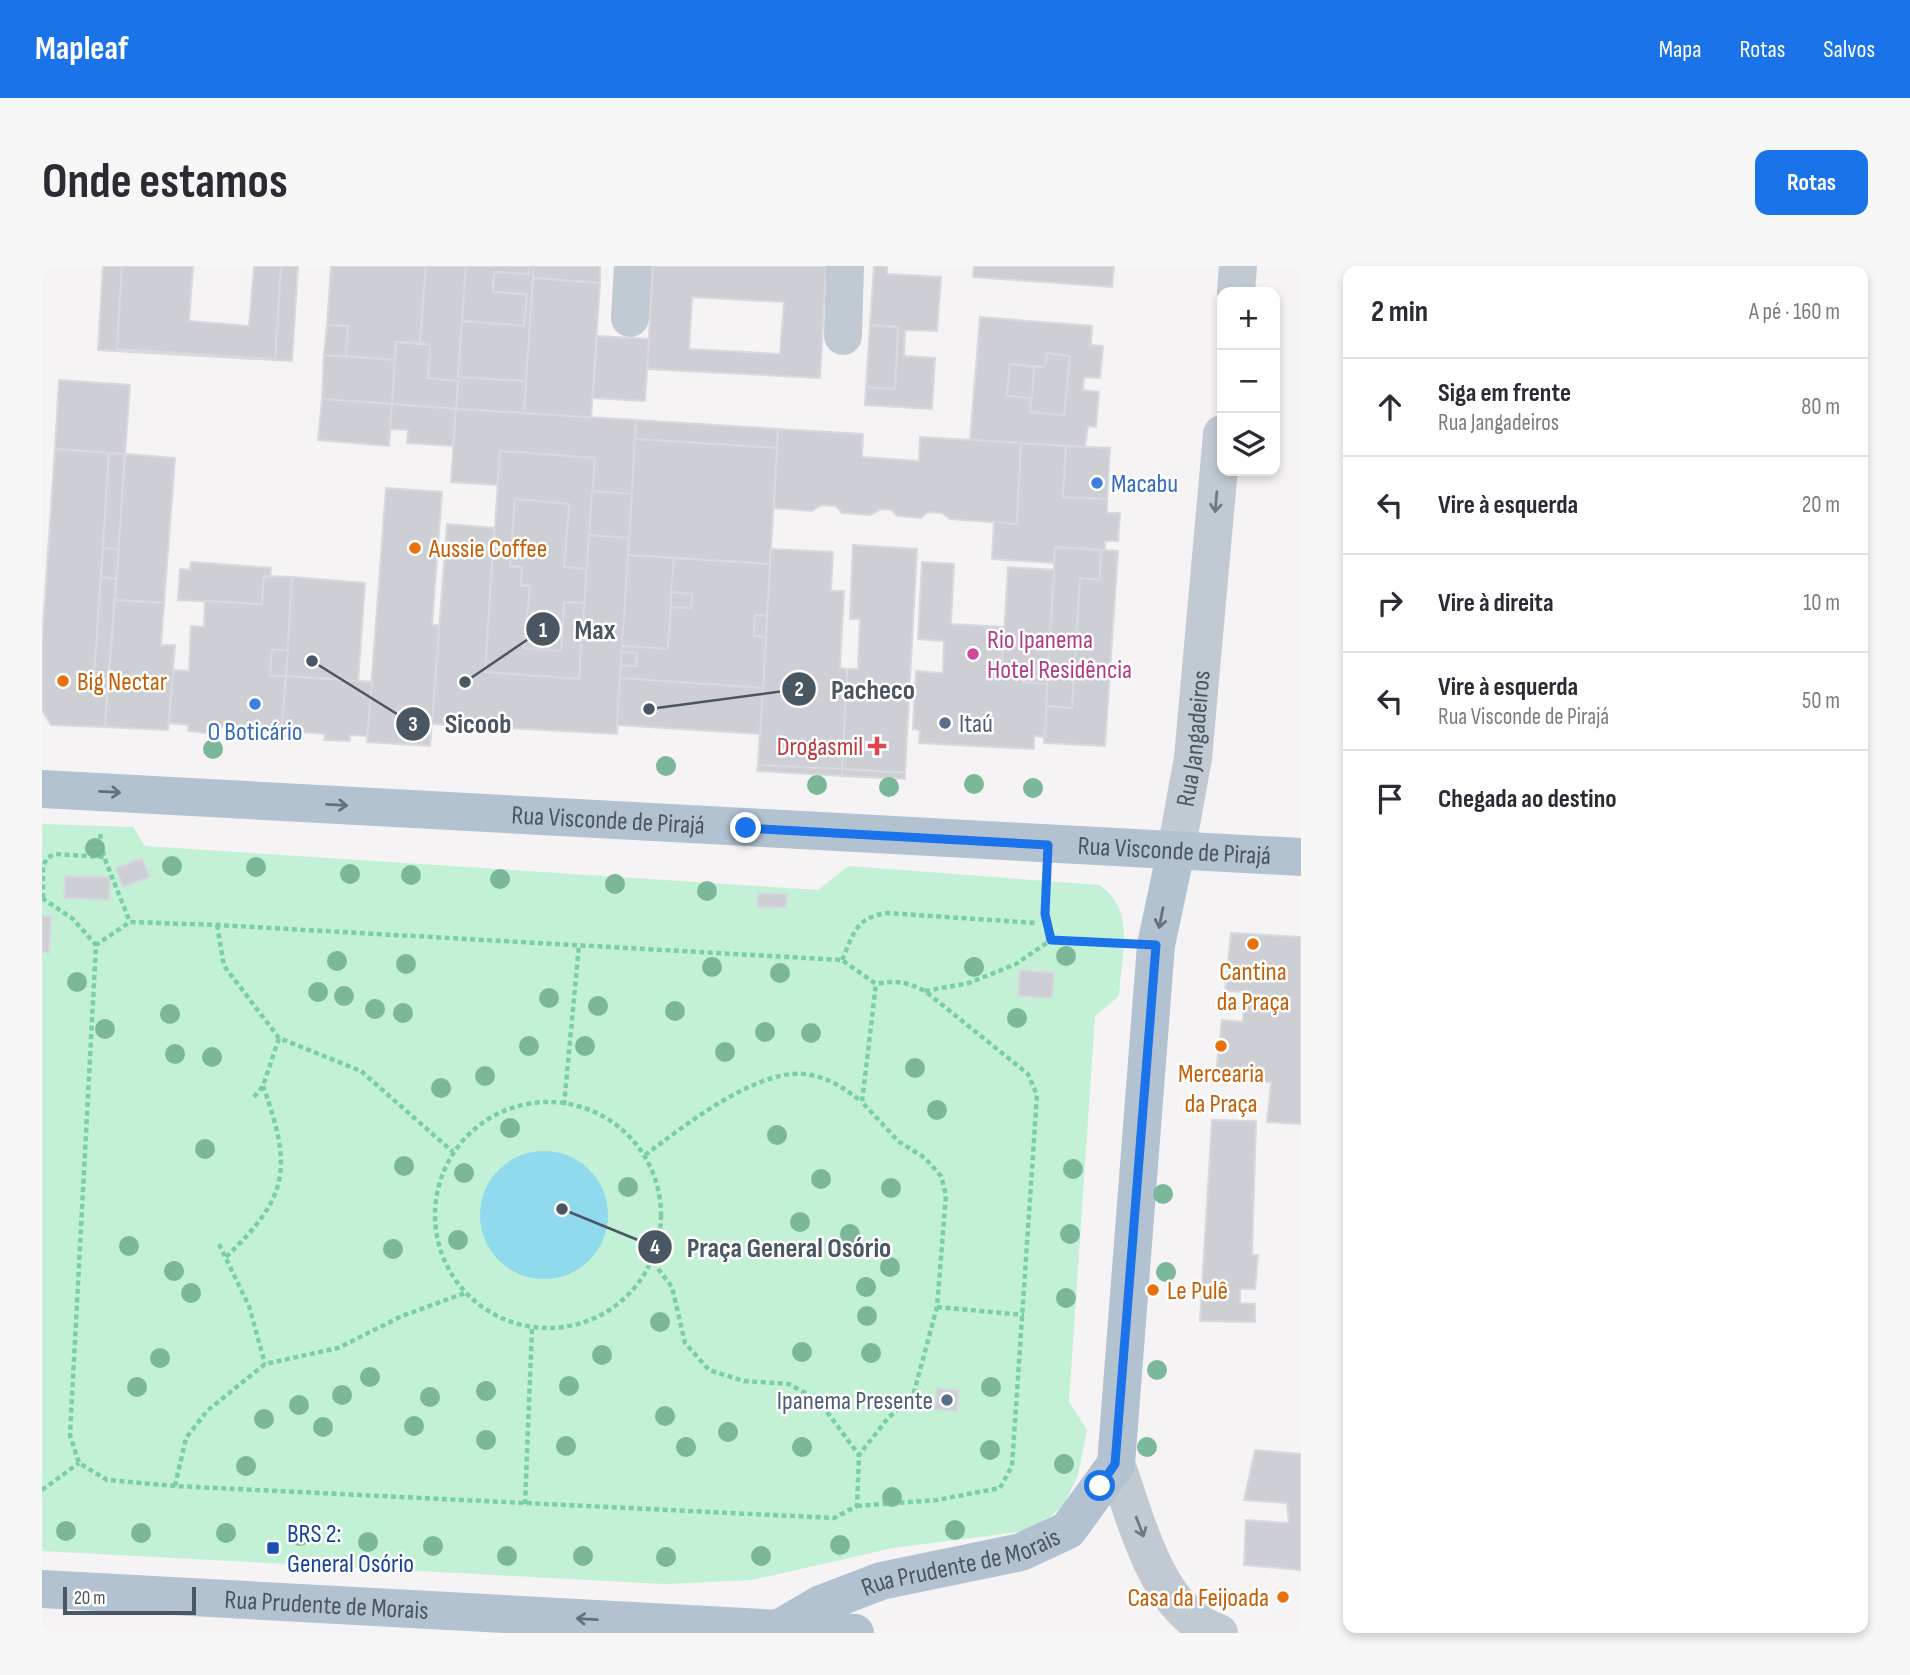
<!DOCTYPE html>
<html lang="pt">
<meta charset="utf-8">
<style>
body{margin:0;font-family:"Sofia Sans Condensed",sans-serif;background:#f7f7f7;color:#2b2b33}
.controls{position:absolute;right:21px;top:21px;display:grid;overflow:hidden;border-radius:14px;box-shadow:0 4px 10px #0003}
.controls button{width:63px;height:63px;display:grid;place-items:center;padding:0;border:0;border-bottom:2px solid #e1e1e2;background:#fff;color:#2b2b33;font:35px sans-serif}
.scale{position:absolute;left:21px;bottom:18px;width:133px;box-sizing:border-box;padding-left:7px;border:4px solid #4a5661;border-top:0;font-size:19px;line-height:24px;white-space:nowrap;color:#4a5661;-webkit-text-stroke:5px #fff;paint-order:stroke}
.stop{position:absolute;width:21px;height:21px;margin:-16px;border:5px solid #1a73e8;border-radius:50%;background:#fff}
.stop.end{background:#1a73e8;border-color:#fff;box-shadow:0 2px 7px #0008}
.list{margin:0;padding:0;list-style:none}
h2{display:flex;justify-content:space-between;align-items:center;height:91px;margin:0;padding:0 28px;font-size:30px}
h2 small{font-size:23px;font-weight:400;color:#7c7c81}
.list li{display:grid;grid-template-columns:46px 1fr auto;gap:21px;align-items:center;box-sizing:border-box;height:98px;padding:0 28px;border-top:2px solid #e1e1e2}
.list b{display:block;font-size:26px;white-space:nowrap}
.list p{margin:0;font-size:23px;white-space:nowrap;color:#7c7c81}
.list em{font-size:23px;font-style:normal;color:#7c7c81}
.icon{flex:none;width:38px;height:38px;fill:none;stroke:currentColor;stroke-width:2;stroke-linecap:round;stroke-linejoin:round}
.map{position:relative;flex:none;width:1259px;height:1367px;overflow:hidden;border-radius:14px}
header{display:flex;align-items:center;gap:42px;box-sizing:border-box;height:98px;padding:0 35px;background:#1a73e8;color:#fff}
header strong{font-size:33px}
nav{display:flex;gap:38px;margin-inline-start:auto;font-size:24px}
.intro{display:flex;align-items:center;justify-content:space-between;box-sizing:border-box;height:168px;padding:0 42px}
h1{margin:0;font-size:49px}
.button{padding:18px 32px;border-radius:14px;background:#1a73e8;color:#fff;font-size:24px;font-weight:700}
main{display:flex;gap:42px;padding:0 42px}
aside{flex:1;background:#fff;border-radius:14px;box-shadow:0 4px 10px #0003}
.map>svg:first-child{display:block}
.green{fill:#c3f1d5}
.water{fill:#90daee}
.building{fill:#cdcfd5;stroke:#d7d9de;stroke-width:2;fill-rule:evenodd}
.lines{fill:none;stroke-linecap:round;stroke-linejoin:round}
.path{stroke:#7ad0a6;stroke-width:4.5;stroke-dasharray:5 3.5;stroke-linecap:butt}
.minor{stroke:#c1cad2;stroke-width:38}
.major{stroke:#b3c2d1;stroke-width:38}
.tree{fill:#7bb799}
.oneway{stroke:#6e7983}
.oneway2{stroke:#64717d}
.route{stroke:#1a73e8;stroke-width:9}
.shop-dot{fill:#3f7fe0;stroke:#fff;stroke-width:2.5}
.food-dot{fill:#e8710a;stroke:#fff;stroke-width:2.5}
.hotel-dot{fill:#d1479c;stroke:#fff;stroke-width:2.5}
.service-dot{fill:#5c6f8a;stroke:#fff;stroke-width:2.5}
.health-dot{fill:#e0444e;stroke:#fff;stroke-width:2.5}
.transit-dot{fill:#1a4fb4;stroke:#fff;stroke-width:2.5}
.labels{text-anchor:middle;stroke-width:5;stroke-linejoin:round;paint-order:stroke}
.shop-label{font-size:26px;fill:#366cbe;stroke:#fff;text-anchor:start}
.food-label{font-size:26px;fill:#c56008;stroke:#fff;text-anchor:start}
.hotel-label{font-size:26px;fill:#b23c85;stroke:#fff;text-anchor:start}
.service-label{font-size:26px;fill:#4e5e75;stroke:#fff;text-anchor:start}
.street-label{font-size:26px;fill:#4a5661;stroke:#fff}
.health-label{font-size:26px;fill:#be3a42;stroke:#fff;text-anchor:end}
.transit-label{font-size:26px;fill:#164399;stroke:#fff;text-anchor:start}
.leader{fill:none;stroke:#4a5661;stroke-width:2.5}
.callout-dot{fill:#4a5661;stroke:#fff;stroke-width:2.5}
.mark-label{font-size:21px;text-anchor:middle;font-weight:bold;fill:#fff}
.callout-label{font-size:28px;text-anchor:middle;font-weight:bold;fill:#4a5661;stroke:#fff;stroke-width:5;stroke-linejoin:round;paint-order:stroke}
</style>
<header>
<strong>Mapleaf</strong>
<nav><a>Mapa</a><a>Rotas</a><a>Salvos</a></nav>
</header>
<div class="intro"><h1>Onde estamos</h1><a class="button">Rotas</a></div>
<main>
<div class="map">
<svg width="1259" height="1367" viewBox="0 0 1259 1367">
<rect width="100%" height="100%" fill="#f5f3f3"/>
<path class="green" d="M 0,558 L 91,561 L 103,580 L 776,624 L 806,600 L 1057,619 C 1095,644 1079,690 1077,730 L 1053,750 L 1027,1136 L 1045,1164 L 1036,1209 L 1021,1240 L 991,1264 L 851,1282 L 710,1314 L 623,1318 L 0,1285 Z"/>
<circle class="water" cx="502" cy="949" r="64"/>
<g class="building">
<polygon points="61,0 80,0 75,83 233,93 239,0 256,0 250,95 56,84"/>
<polygon points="80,0 151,0 147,55 207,60 212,0 239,0 233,93 75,83"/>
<polygon points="289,0 384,0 378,77 354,76 353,94 304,90 306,60 285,59"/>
<polygon points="384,0 424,0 416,111 484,115 482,147 414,143 416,115 386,112 388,79 378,77"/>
<polygon points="424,0 487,0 487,8 452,6 451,26 485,28 482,60 420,55"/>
<polygon points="487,0 492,0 484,115 416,111 420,55 482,60 485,28 451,26 452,6 487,8"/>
<polygon points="492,0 558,0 558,17 491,12"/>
<path d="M 611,0 L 784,0 L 778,112 L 605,103 ZM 650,31 L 742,36 L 738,88 L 647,83 Z"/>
<polygon points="832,0 845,0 845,8 899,11 895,65 863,64 862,90 893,92 890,143 823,139 824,121 853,123 856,61 828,59"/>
<polygon points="932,0 1072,0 1070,21 931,11"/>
<polygon points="491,12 558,17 549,152 482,147"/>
<path d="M 938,51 L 1050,60 L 1049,79 L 1061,80 L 1058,112 L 1042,111 L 1041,124 L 1057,126 L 1054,161 L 1046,160 L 1043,181 L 928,174 ZM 1005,87 L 1028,90 L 1022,149 L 988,146 L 990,132 L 965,130 L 968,98 L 1003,101 Z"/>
<polygon points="285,59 306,60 304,90 282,89"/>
<polygon points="828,59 856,61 853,123 824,121"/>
<polygon points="555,70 607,73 603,135 551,132"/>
<polygon points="354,76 388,79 386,112 416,115 414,143 350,138"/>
<polygon points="1005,87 1028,90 1022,149 988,146 992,101 1003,101"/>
<polygon points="282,89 353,94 350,138 280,133"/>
<polygon points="968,98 992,101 990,132 965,130"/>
<polygon points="17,114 88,119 83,188 13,183"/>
<polygon points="280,133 350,138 347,180 276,174"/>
<polygon points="350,138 414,143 411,180 365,177 366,164 348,163"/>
<polygon points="414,143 594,154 590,228 550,225 553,192 458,185 456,219 409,216"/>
<polygon points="594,154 736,163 735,182 593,173"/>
<polygon points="736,163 821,168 820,191 877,195 878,171 979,177 975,258 908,253 900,247 886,246 879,252 855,250 850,244 839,243 828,249 800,247 794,240 779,239 770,245 732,242"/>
<polygon points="593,173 735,182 728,298 586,289"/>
<polygon points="979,177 1024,180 1021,231 1065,233 1065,247 1078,247 1076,275 1063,275 1063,284 1013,281 1012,297 950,293 952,256 975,258"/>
<polygon points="1024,180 1068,182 1065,233 1021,231"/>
<polygon points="13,183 67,187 52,412 66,412 63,461 9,459 0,444 0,375"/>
<polygon points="458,185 553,192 545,303 522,301 527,238 473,233 468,300 480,301 479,319 488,320 482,382 519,385 522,336 543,337 537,413 443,406"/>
<polygon points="67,187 83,188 77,283 61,282"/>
<polygon points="83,188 133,192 122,337 73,334"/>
<polygon points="344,222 400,226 390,359 398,359 388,480 325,476"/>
<polygon points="550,225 590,228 587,272 547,269"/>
<polygon points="473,233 527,238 522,301 545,303 543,337 522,336 519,385 482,382 488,320 479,319 480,301 468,300"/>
<polygon points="405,258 452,262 443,406 537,413 547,269 587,272 575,468 390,458"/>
<polygon points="811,279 875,283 863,507 800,503 805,403 816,403 818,353 808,353"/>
<polygon points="1013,281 1059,284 1058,314 1038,312 1030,442 1004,440"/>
<polygon points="61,282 77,283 74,313 59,311"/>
<polygon points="729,283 791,286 789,325 802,325 798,402 805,403 800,503 716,499"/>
<polygon points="1059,284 1076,285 1063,480 1002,477 1004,440 1030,442 1038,312 1058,314"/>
<polygon points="586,289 632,292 626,383 580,380"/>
<polygon points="632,292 728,298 725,350 713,349 712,370 724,371 721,422 578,412 579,399 594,400 595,387 579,386 580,380 626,383 629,341 649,342 650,328 629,326"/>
<polygon points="149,296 229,302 228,310 222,310 220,338 136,334 138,303 148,304"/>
<polygon points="880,296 912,298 909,358 962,361 960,401 982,403 981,416 1005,418 1003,471 992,470 992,483 877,477 878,464 871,463 874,405 901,407 902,375 876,373"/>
<polygon points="966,301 1012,304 1005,418 981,416 982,403 960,401"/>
<polygon points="222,310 250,311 246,384 230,384 228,410 244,410 240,465 221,463 220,470 200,469 201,463 172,460 171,468 146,465 147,459 127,457 131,404 147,405 149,360 162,361 163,335 220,338"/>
<polygon points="59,311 74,313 66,412 52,412"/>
<polygon points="250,311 323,317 316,416 244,410"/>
<polygon points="629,326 650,328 649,342 629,341"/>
<polygon points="73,334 122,337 119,379 133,379 126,464 63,461"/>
<polygon points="713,349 725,350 724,371 712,370"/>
<polygon points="230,384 246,384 244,410 228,410"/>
<polygon points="579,386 595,387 594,400 579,399"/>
<polygon points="244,410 330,416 325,470 308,469 308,475 282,474 283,468 261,466 261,472 239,471"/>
<polygon points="578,412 721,422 718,468 575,459"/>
<polygon points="716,499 800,503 800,510 715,505"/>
<polygon points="800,503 863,507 863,513 800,510"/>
<polygon points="100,592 108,611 81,621 74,602"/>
<polygon points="23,610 68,611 67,634 22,632"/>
<polygon points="716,627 745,628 744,642 715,641"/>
<polygon points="0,650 9,651 7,687 0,686"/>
<polygon points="1189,667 1259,671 1259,858 1225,856 1229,816 1173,815 1180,754 1201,756 1202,726 1183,725"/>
<polygon points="978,704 1012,707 1010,732 976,730"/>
<polygon points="1170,854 1214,855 1210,989 1216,989 1213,1023 1198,1023 1198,1037 1213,1038 1213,1056 1158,1055"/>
<polygon points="895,1122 917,1125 915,1145 893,1143"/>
<polygon points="1213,1184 1259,1188 1259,1304 1202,1299 1204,1254 1247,1257 1245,1237 1202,1234"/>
</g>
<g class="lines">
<g class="path">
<polyline points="58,568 62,591 88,656"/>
<polyline points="1003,618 1003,648 1009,674"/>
<polyline points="0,632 31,653 54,679 28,1169 37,1197 65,1214 133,1220 792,1252 815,1240 817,1189 846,1152 871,1130 895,1041 904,929 899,910 883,892 856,875 820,836 834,718 800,694 175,659 88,656 54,679"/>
<polyline points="1,632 1,600 5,592 13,588 62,591"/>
<polyline points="175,659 182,700 237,772 319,805 411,886"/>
<path d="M 800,694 C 812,667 813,652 845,647 L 994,657"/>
<polyline points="883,725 927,717 974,698 1009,674 1072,677"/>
<polyline points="212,831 221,820 237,772"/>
<circle cx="506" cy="949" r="113"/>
<polyline points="522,839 537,679"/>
<path d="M 603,889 C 641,861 719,798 769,809 C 789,813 803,823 820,836"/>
<polyline points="177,978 207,1040 223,1098"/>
<path d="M 184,991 C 248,930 250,901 221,820"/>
<polyline points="611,996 630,1021 643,1077 667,1104 702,1115 747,1118 776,1134 817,1189"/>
<polyline points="895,1041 982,1049"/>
<polyline points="133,1220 144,1172 165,1145 223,1098 296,1082 360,1050 423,1027"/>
<polyline points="0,1224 37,1197"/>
<polyline points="483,1238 490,1062"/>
<path d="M 815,1240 L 895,1234 L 958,1222 L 970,1200 L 995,829 L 986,808 L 883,725 C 865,716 854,714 834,718"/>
</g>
<g class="minor">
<polyline points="1194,26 1196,0"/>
<polyline points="588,52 591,0"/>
<polyline points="801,70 803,0"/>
<path id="s1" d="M 1134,585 L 1151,492 L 1180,168"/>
<path d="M 1074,1198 C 1095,1254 1114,1346 1177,1367"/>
</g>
<g class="major">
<path id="s2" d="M 0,523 L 1259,591"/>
<path id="s3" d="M 0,1323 L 813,1367"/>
<path id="s4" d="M 736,1363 L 779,1338 L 839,1315 L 979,1286 L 1026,1264 L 1074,1198 L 1114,679 L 1134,585"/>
</g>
</g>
<g class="tree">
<circle cx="171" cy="483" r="10"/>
<circle cx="624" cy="500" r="10"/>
<circle cx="932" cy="518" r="10"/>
<circle cx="775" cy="519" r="10"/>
<circle cx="847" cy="521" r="10"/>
<circle cx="991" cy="522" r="10"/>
<circle cx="53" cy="582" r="10"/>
<circle cx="130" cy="600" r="10"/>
<circle cx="214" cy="601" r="10"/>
<circle cx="308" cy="608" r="10"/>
<circle cx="369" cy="609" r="10"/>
<circle cx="458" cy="613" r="10"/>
<circle cx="573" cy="618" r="10"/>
<circle cx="665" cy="625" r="10"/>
<circle cx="1024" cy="690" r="10"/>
<circle cx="295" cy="695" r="10"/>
<circle cx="364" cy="698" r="10"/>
<circle cx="670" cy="701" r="10"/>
<circle cx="932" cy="701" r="10"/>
<circle cx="738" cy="707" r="10"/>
<circle cx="35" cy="716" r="10"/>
<circle cx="276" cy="726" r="10"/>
<circle cx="302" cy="730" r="10"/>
<circle cx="507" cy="732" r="10"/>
<circle cx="556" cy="740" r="10"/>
<circle cx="333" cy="743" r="10"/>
<circle cx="633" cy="745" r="10"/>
<circle cx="361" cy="747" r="10"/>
<circle cx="128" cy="748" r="10"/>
<circle cx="975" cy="752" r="10"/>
<circle cx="63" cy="763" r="10"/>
<circle cx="723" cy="766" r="10"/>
<circle cx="769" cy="767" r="10"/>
<circle cx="487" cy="780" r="10"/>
<circle cx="543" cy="780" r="10"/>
<circle cx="683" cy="786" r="10"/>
<circle cx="133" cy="788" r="10"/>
<circle cx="170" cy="791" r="10"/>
<circle cx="873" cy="802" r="10"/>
<circle cx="443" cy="810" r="10"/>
<circle cx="399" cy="822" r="10"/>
<circle cx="895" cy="844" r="10"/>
<circle cx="468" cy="862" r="10"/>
<circle cx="735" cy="869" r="10"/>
<circle cx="163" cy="883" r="10"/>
<circle cx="362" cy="900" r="10"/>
<circle cx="1031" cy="903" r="10"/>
<circle cx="422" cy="907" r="10"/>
<circle cx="779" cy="913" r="10"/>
<circle cx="586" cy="921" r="10"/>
<circle cx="849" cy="922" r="10"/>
<circle cx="1121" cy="928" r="10"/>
<circle cx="758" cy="956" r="10"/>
<circle cx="808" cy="968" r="10"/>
<circle cx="1028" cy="968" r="10"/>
<circle cx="416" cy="974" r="10"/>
<circle cx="87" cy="980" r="10"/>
<circle cx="351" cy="983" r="10"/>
<circle cx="848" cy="1001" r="10"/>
<circle cx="132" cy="1005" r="10"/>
<circle cx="1124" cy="1006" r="10"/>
<circle cx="824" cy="1021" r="10"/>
<circle cx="149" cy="1027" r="10"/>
<circle cx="1024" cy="1032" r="10"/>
<circle cx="825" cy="1050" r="10"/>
<circle cx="618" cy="1056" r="10"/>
<circle cx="760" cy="1086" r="10"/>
<circle cx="829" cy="1087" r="10"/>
<circle cx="560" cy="1089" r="10"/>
<circle cx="118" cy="1092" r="10"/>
<circle cx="1115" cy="1104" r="10"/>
<circle cx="328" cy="1111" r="10"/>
<circle cx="527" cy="1120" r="10"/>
<circle cx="95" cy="1121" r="10"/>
<circle cx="949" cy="1121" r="10"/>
<circle cx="444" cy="1125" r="10"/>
<circle cx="300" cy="1129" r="10"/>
<circle cx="388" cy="1131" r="10"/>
<circle cx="257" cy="1139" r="10"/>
<circle cx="623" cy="1150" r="10"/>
<circle cx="222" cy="1153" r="10"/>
<circle cx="372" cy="1160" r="10"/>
<circle cx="281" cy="1161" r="10"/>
<circle cx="686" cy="1166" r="10"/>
<circle cx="444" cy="1174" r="10"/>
<circle cx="524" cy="1180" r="10"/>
<circle cx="644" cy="1181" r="10"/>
<circle cx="760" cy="1181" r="10"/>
<circle cx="1105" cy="1181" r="10"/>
<circle cx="948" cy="1184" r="10"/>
<circle cx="1022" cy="1198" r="10"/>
<circle cx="204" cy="1200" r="10"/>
<circle cx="850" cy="1231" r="10"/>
<circle cx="913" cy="1264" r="10"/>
<circle cx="24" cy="1265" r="10"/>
<circle cx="99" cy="1267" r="10"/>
<circle cx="184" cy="1267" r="10"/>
<circle cx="258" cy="1270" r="10"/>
<circle cx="326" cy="1276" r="10"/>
<circle cx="798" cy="1279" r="10"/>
<circle cx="391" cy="1280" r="10"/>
<circle cx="465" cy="1290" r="10"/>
<circle cx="541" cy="1290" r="10"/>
<circle cx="719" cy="1290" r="10"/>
<circle cx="624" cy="1291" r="10"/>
</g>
<defs><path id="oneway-shaft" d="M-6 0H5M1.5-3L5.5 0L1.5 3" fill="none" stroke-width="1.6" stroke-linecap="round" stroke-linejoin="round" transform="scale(1.75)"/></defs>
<g class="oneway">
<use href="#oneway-shaft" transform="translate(1174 236) rotate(95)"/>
<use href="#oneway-shaft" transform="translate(1098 1261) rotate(69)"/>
</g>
<g class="oneway2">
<use href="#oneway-shaft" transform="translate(68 526) rotate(3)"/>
<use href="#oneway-shaft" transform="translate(295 539) rotate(3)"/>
<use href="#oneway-shaft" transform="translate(1119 652) rotate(101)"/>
<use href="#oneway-shaft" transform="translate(545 1353) rotate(-177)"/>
</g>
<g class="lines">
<polyline class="route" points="704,562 1006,579 1003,648 1009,674 1114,679 1073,1198 1058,1220"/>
</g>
<g class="shop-dot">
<circle cx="1055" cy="217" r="7"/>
<circle cx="213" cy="438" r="7"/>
</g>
<g class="food-dot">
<circle cx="373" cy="282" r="7"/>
<circle cx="21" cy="415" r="7"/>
<circle cx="1211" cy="678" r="7"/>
<circle cx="1179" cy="780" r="7"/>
<circle cx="1111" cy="1024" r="7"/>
<circle cx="1241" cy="1331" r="7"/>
</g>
<circle class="hotel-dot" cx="931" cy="388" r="7"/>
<g class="service-dot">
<circle cx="903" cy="457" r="7"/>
<circle cx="905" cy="1134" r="7"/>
</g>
<path class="health-dot" d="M831.5 469.5h7v7h7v7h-7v7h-7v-7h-7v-7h7z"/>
<rect class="transit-dot" x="224" y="1275" width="14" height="14" rx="3.5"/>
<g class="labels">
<g class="shop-label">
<text x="1069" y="226">Macabu</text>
<text x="213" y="474" text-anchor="middle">O Boticário</text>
</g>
<g class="food-label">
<text x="387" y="291">Aussie Coffee</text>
<text x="35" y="424">Big Nectar</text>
<text x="1211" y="714" text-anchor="middle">Cantina<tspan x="1211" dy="30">da Praça</tspan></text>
<text x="1179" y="816" text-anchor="middle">Mercearia<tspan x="1179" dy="30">da Praça</tspan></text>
<text x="1125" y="1033">Le Pulê</text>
<text x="1227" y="1340" text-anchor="end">Casa da Feijoada</text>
</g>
<g class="hotel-label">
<text x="945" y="382">Rio Ipanema<tspan x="945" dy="30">Hotel Residência</tspan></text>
</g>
<g class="service-label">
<text x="917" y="466">Itaú</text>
<text x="891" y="1143" text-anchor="end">Ipanema Presente</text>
</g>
<g class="street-label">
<text dy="9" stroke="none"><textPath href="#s1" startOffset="114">Rua Jangadeiros</textPath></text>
<text dy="9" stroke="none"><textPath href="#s2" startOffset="567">Rua Visconde de Pirajá</textPath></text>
<text dy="9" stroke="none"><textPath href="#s2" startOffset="1134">Rua Visconde de Pirajá</textPath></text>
<text dy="9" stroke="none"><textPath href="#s4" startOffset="196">Rua Prudente de Morais</textPath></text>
<text dy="9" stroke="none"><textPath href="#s3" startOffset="285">Rua Prudente de Morais</textPath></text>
</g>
<g class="health-label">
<text x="821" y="489">Drogasmil</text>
</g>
<g class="transit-label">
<text x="245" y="1276">BRS 2:<tspan x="245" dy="30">General Osório</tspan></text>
</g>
</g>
<path class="leader" d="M423 416L501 363M607 443L757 423M270 395L371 458M520 943L613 981"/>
<g class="callout-dot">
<circle cx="423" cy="416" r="7"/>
<circle cx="607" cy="443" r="7"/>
<circle cx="270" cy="395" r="7"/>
<circle cx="520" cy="943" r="7"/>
<circle cx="501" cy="363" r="18"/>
<circle cx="757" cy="423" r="18"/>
<circle cx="371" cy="458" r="18"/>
<circle cx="613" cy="981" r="18"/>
</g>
<g class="mark-label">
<text x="501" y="371">1</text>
<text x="757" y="430">2</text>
<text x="371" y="465">3</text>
<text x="613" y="988">4</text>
</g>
<g class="callout-label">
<text x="553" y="373">Max</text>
<text x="831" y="433">Pacheco</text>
<text x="436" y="467">Sicoob</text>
<text x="747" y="991">Praça General Osório</text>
</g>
</svg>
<div class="controls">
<button>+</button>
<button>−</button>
<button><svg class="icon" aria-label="layers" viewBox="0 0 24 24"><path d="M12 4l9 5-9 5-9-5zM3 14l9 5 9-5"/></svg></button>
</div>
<div class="scale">20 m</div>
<div class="stop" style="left:1058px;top:1220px"></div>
<div class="stop end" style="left:704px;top:562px"></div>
</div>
<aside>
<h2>2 min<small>A pé · 160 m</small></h2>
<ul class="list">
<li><svg class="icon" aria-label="ahead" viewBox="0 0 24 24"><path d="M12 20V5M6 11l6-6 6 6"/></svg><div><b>Siga em frente</b><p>Rua Jangadeiros</p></div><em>80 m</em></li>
<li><svg class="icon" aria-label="left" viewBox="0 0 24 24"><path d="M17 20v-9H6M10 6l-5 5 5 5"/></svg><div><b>Vire à esquerda</b></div><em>20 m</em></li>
<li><svg class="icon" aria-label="right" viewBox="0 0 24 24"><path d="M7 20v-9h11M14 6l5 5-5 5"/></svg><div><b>Vire à direita</b></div><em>10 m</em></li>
<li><svg class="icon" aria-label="left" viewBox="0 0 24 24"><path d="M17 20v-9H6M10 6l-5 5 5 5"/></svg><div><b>Vire à esquerda</b><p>Rua Visconde de Pirajá</p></div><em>50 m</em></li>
<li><svg class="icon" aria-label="arrive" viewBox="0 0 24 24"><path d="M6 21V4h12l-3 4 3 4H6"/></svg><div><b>Chegada ao destino</b></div></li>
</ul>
</aside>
</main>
